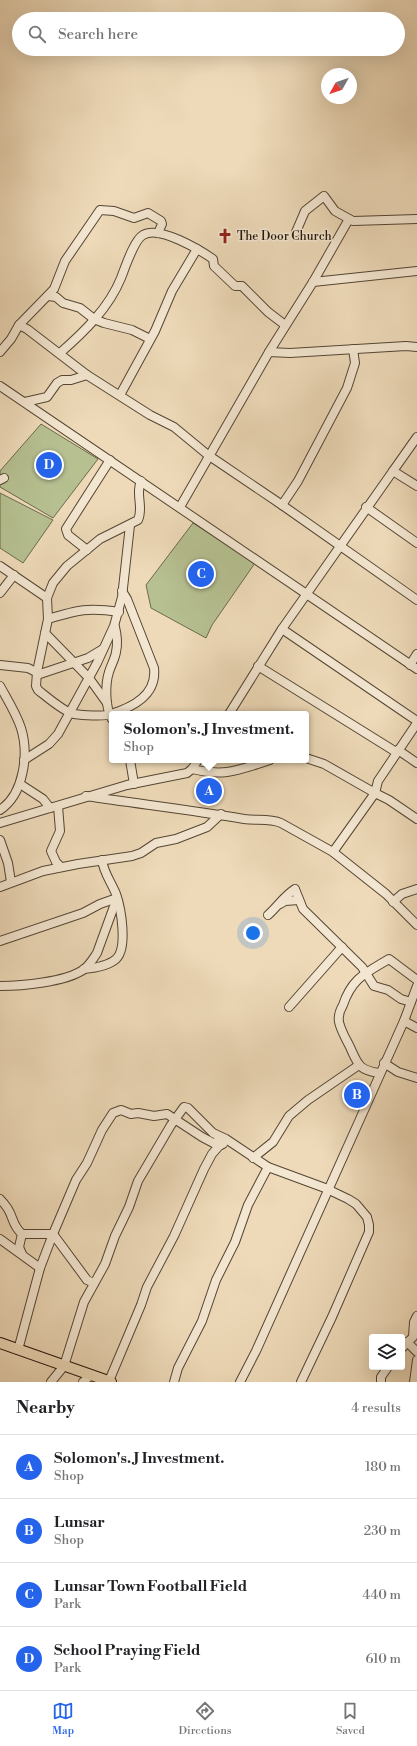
<!DOCTYPE html>
<style>
body{margin:0;font-family:"Libre Bodoni",serif;background:#f2f2f2;color:#202124}
.controls{position:absolute;right:12px;bottom:12px;display:grid;overflow:hidden;border-radius:4px;box-shadow:0 4px 16px #0002}
.controls button{width:36px;height:36px;display:grid;place-items:center;padding:0;border:0;border-bottom:1px solid #e0e0e0;background:#fff;color:#202124;font:20px sans-serif}
.compass{position:absolute;left:321px;top:68px;width:36px;height:36px;border-radius:50%;background:#fff;box-shadow:0 4px 16px #0002;rotate:230deg}
.you{position:absolute;left:253px;top:933px;width:14px;height:14px;margin:-10px;border:3px solid #fff;border-radius:50%;background:#1a73e8;box-shadow:0 0 0 6px #1a73e833}
.badge{display:grid;place-items:center;width:26px;height:26px;border-radius:50%;background:#2563eb;color:#fff;font-size:13px;font-weight:700}
.pin{position:absolute;translate:-50% -50%;border:2px solid #fff;box-shadow:0 1px 4px #0006}
.popup{position:absolute;left:109px;top:711px;width:200px;height:52px;box-sizing:border-box;display:grid;place-content:center;border-radius:4px;background:#fff;filter:drop-shadow(0 1px 3px #0005);font-size:13px;white-space:nowrap;color:#757577}
.popup b{font-size:15px;color:#202124}
.popup::after{content:'';position:absolute;left:50%;top:100%;margin-left:-8px;border:8px solid transparent;border-top-color:#fff}
.list{margin:0;padding:0;list-style:none}
h2{display:flex;justify-content:space-between;align-items:center;height:52px;margin:0;padding:0 16px;font-size:17px}
h2 small{font-size:13px;font-weight:400;color:#757577}
.list li{display:grid;grid-template-columns:26px 1fr auto;gap:12px;align-items:center;box-sizing:border-box;height:64px;padding:0 16px;border-top:1px solid #e0e0e0}
.list b{display:block;font-size:15px;white-space:nowrap}
.list p{margin:0;font-size:13px;white-space:nowrap;color:#757577}
.list em{font-size:13px;font-style:normal;color:#757577}
.icon{flex:none;width:22px;height:22px;fill:none;stroke:currentColor;stroke-width:2;stroke-linecap:round;stroke-linejoin:round}
.map{position:relative;flex:none;width:417px;height:1382px;overflow:hidden}
.search{position:absolute;background:#fff;box-shadow:0 4px 16px #0002;left:12px;right:12px;top:12px;height:44px;display:flex;align-items:center;gap:10px;box-sizing:border-box;padding:0 14px;border-radius:22px;color:#757577;font-size:15px}
.sheet{height:308px;background:#fff}
nav{display:flex;justify-content:space-around;align-items:center;box-sizing:border-box;height:56px;border-top:1px solid #e0e0e0;background:#fff;font-size:11px;color:#757577}
nav a{display:grid;justify-items:center;gap:2px}
nav .on{color:#2563eb}
.map>svg:first-child{display:block}
.green{fill:#b6c091;stroke:#6c6a4c}
.lines{fill:none;stroke-linecap:round;stroke-linejoin:round}
.minor-casing{stroke:#544634;stroke-width:10}
.major-casing{stroke:#211407;stroke-width:12}
.minor{stroke:#f4e7d2;stroke-width:8}
.major{stroke:#eedab9;stroke-width:10}
.labels{text-anchor:middle;stroke-width:3;stroke-linejoin:round;paint-order:stroke}
.poi-label{font-size:12px;fill:#211407;stroke:#f4e7d2;text-anchor:start}
</style>
<div class="map">
<svg width="417" height="1382" viewBox="0 0 417 1382">
<rect width="100%" height="100%" fill="#eedab9"/>
<filter id="stains"><feTurbulence type="fractalNoise" baseFrequency=".005" numOctaves="4"/><feColorMatrix values="0 0 0 0 .2 0 0 0 0 .09 0 0 0 0 .02 0 0 0 .5 -.17"/></filter>
<radialGradient id="worn" r=".72"><stop offset=".6" stop-color="#630" stop-opacity="0"/><stop offset="1" stop-color="#630" stop-opacity=".3"/></radialGradient>
<g class="green">
<polygon points="41,424 98,459 53,518 0,487 0,471"/>
<polygon points="0,493 53,520 23,563 0,548"/>
<polygon points="193,523 255,563 212,625 206,638 151,608 146,585"/>
</g>
<g class="lines">
<g class="minor-casing">
<g id="minor">
<polyline points="296,232 305,211 324,196 335,211 353,221 417,219"/>
<polyline points="313,282 417,271"/>
<polyline points="48,296 56,297 63,303 80,308 94,319 104,323 132,330 150,339"/>
<polyline points="19,325 54,289 65,261 100,210 114,211 134,218 148,213 161,221 162,224 158,233"/>
<polyline points="0,352 11,339 19,325 27,329 87,375 150,415 174,427 208,455 282,505 417,600"/>
<polyline points="269,352 313,282 349,219"/>
<path d="M 60,353 C 84,332 109,308 121,278 C 125,268 134,240 143,235 C 159,225 200,250 213,259 L 214,266 L 235,286 L 242,286 L 268,312 L 285,325"/>
<polyline points="0,386 417,669"/>
<polyline points="120,395 155,331 172,291 197,249"/>
<polyline points="25,402 47,397 57,383 62,380 71,380 87,375"/>
<polyline points="417,437 393,471 417,486"/>
<polyline points="0,480 4,478"/>
<polyline points="282,505 298,481 347,388 355,363 353,349"/>
<polyline points="180,507 269,352 290,353 406,346 417,347"/>
<polyline points="366,507 417,543"/>
<polyline points="87,550 68,535 66,529 110,460"/>
<polyline points="0,566 47,598"/>
<path d="M 122,591 L 127,599 L 154,668 C 157,695 133,707 111,714 C 104,717 81,715 74,714 C 64,712 47,697 38,690 L 36,686 L 37,672 L 48,619 L 47,598 L 53,583 L 67,566 L 100,539 L 138,520 C 144,507 135,494 141,481"/>
<polyline points="0,593 14,575"/>
<path d="M 48,619 C 78,610 88,607 119,612"/>
<polyline points="282,629 417,721"/>
<polyline points="45,633 89,678 107,703"/>
<polyline points="0,665 28,668 40,674 88,658 103,649"/>
<polyline points="410,665 417,654"/>
<polyline points="258,666 396,752"/>
<path d="M 0,686 C 7,699 16,713 21,728 C 29,754 24,794 0,810"/>
<polyline points="229,714 282,629 393,471"/>
<path d="M 112,719 C 105,708 105,684 109,672 C 111,665 115,659 116,652 C 118,643 117,635 115,627"/>
<polyline points="398,750 417,763"/>
<polyline points="306,758 324,764 375,793 378,781 417,723"/>
<polyline points="24,760 49,744 58,734 97,663 114,626 122,597 130,525"/>
<polyline points="130,760 134,784"/>
<path d="M 192,769 C 226,777 238,770 270,760"/>
<polyline points="20,784 43,799 50,808"/>
<path d="M 86,796 C 139,804 192,810 244,819 C 257,821 269,818 281,823 L 333,852 L 386,894 L 417,925"/>
<polyline points="58,806 60,831 51,851 56,862 61,867"/>
<polyline points="0,823 127,785 187,773 192,769 198,760"/>
<polyline points="0,840 8,863 11,882"/>
<polyline points="333,852 375,793 389,800 417,819"/>
<polyline points="0,887 43,871 78,864 132,856 141,853 156,843 176,839 207,827 221,814"/>
<polyline points="393,902 402,894 417,889"/>
<polyline points="280,904 285,901 299,900"/>
<path d="M 268,915 C 278,906 283,897 295,889 L 303,909 L 362,967 L 374,986 L 388,990 L 401,999 L 411,1002"/>
<polyline points="0,941 83,913 100,904 117,898"/>
<path d="M 84,969 C 95,968 108,966 116,959 C 128,948 121,908 116,894 C 111,881 104,874 102,860"/>
<path d="M 0,986 C 22,986 65,982 83,970 C 89,966 93,959 97,953 L 117,898"/>
<polyline points="289,1007 342,947"/>
<polyline points="404,1021 417,1028"/>
<polyline points="384,1063 398,1072 417,1078"/>
<path d="M 379,1073 C 359,1070 358,1065 350,1047 C 346,1039 341,1031 339,1022 C 338,1016 340,1010 343,1005 C 352,978 366,973 389,959 L 417,980"/>
<polyline points="253,1158 273,1142 289,1116 308,1100 359,1065"/>
<path d="M 0,1199 C 3,1202 6,1206 8,1209 C 14,1219 12,1225 22,1234 L 53,1234 L 87,1280 L 94,1283"/>
<polyline points="0,1239 40,1268"/>
<polyline points="22,1254 19,1247 22,1234"/>
<polyline points="407,1342 417,1352"/>
<polyline points="402,1348 413,1337 414,1322 417,1316"/>
<polyline points="18,1350 40,1268 53,1234 76,1180 87,1163 102,1130 113,1113 121,1110 131,1114 138,1113 154,1116 167,1114 202,1137 219,1146 218,1136"/>
<polyline points="109,1381 141,1305 147,1287 174,1236 204,1169 212,1154 219,1146 223,1144"/>
<polyline points="51,1382 64,1366 84,1302 105,1264 115,1236 129,1207 138,1181 171,1125 184,1107 188,1108 213,1133 226,1139 268,1167 325,1188 348,1199 356,1204 367,1217 369,1225 369,1232 332,1317 301,1382"/>
<polyline points="83,1382 91,1375"/>
<polyline points="174,1382 178,1368 202,1321 216,1280 235,1242 248,1205 268,1167"/>
<polyline points="240,1382 256,1351 404,1021 417,986"/>
<polyline points="381,1382 381,1377 388,1367"/>
<polyline points="414,1382 417,1360"/>
</g>
</g>
<g class="major-casing">
<polyline id="major" points="0,1343 111,1382"/>
</g>
<use href="#minor" class="minor"/>
<use href="#major" class="major"/>
</g>
<defs>
<g id="church-bare" transform="scale(1.2)"><path d="M-1.2-6h2.4v3.5h3.3v2.4h-3.3V6h-2.4V-.1h-3.3v-2.4h3.3Z" fill="#8f2418" stroke="#f4e7d2" stroke-width="2.5" paint-order="stroke"/></g>
</defs>
<g fill-rule="evenodd">
<use href="#church-bare" x="225" y="236"/>
</g>
<g class="labels">
<g class="poi-label">
<text x="237" y="240">The Door Church</text>
</g>
</g>
<rect width="100%" height="100%" filter="url(#stains)"/>
<rect width="100%" height="100%" fill="url(#worn)"/>
</svg>
<div class="controls">
<button><svg class="icon" aria-label="layers" viewBox="0 0 24 24"><path d="M12 4l9 5-9 5-9-5zM3 14l9 5 9-5"/></svg></button>
</div>
<svg class="compass" viewBox="-18 -18 36 36"><path d="M0-13l5 13h-10z" fill="#e53935"/><path d="M0 13l5-13h-10z" fill="#757577"/></svg>
<div class="you"></div>
<div class="pin badge" style="left:209px;top:791px">A</div>
<div class="popup"><b>Solomon's. J Investment.</b>Shop</div>
<div class="pin badge" style="left:357px;top:1095px">B</div>
<div class="pin badge" style="left:201px;top:574px">C</div>
<div class="pin badge" style="left:49px;top:465px">D</div>
<div class="search"><svg class="icon" aria-label="search" viewBox="0 0 24 24"><circle cx="10" cy="10" r="6"/><path d="M15 15l6 6"/></svg>Search here</div>
</div>
<section class="sheet">
<h2>Nearby<small>4 results</small></h2>
<ul class="list">
<li><span class="badge">A</span><div><b>Solomon's. J Investment.</b><p>Shop</p></div><em>180 m</em></li>
<li><span class="badge">B</span><div><b>Lunsar</b><p>Shop</p></div><em>230 m</em></li>
<li><span class="badge">C</span><div><b>Lunsar Town Football Field</b><p>Park</p></div><em>440 m</em></li>
<li><span class="badge">D</span><div><b>School Praying Field</b><p>Park</p></div><em>610 m</em></li>
</ul>
</section>
<nav>
<a class="on"><svg class="icon" aria-label="map" viewBox="0 0 24 24"><path d="M3 6l6-2 6 2 6-2v14l-6 2-6-2-6 2zM9 4v14M15 6v14"/></svg>Map</a>
<a><svg class="icon" aria-label="directions" viewBox="0 0 24 24"><path d="M12 3l9 9-9 9-9-9zM9 14v-3h6M13 9l2 2-2 2"/></svg>Directions</a>
<a><svg class="icon" aria-label="saved" viewBox="0 0 24 24"><path d="M7 4h10v16l-5-4-5 4z"/></svg>Saved</a>
</nav>
